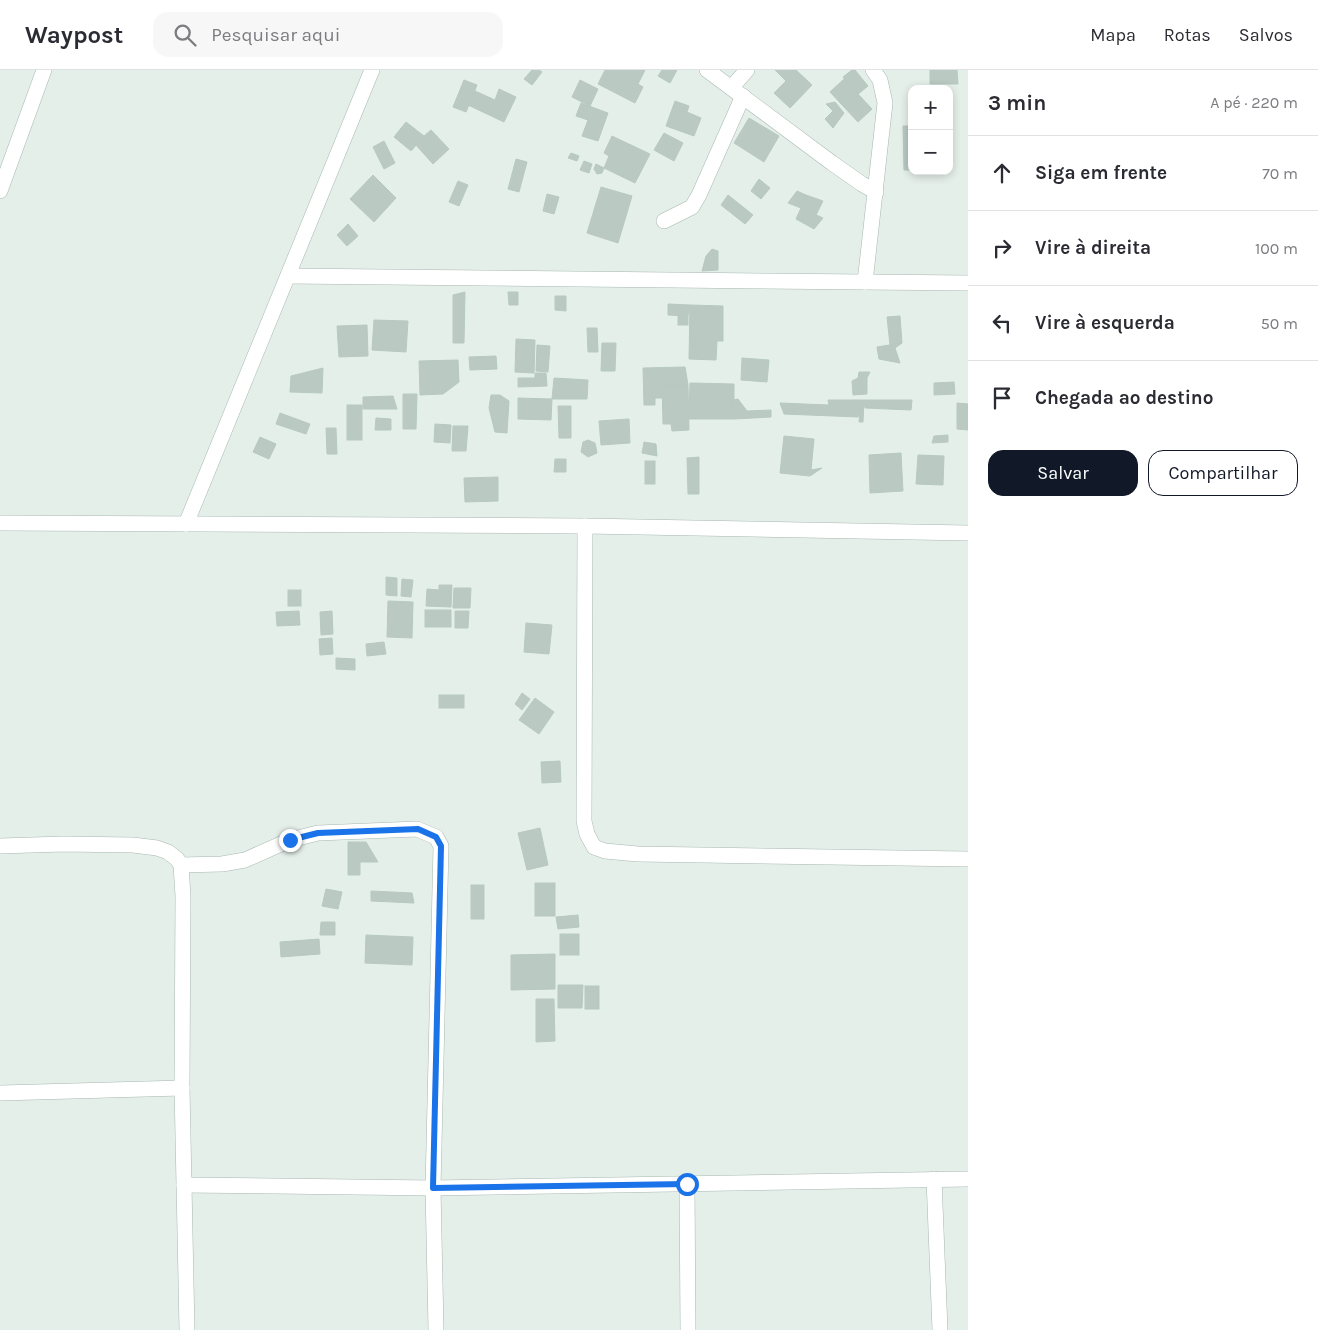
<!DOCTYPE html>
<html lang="pt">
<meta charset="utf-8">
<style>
body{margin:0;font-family:Karla,sans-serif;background:#f7f7f7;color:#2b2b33}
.controls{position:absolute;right:15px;top:15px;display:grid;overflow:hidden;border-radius:10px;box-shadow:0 2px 8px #0003}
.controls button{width:45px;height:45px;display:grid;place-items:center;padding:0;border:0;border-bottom:1px solid #e1e1e2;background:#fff;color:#2b2b33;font:25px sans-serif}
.stop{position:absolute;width:15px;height:15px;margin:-11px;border:4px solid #1a73e8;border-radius:50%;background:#fff}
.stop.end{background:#1a73e8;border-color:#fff;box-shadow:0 1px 5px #0008}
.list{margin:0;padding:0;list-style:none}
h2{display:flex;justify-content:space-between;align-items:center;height:65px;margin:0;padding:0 20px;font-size:21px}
h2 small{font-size:16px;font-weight:400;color:#7c7c81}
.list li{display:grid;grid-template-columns:32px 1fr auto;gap:15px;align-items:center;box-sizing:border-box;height:75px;padding:0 20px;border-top:1px solid #e1e1e2}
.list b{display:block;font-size:19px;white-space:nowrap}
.list em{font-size:16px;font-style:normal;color:#7c7c81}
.actions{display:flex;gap:10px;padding:15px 20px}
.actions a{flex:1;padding:11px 0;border:1px solid #111827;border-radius:15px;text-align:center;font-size:18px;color:#111827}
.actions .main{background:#111827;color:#fff}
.icon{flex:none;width:28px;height:28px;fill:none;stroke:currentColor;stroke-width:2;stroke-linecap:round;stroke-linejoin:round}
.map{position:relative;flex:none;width:968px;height:1260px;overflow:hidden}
header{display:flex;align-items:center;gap:30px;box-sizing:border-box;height:70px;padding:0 25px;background:#fff;border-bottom:1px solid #e1e1e2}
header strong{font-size:24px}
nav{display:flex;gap:28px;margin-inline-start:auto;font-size:18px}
.search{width:350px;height:45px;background:#f7f7f7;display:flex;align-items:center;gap:12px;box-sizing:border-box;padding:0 18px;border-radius:15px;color:#7c7c81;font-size:19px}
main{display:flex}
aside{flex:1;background:#fff}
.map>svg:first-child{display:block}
.building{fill:#bacac3;stroke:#b7c9c1}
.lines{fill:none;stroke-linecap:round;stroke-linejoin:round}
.street-casing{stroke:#a7b8b1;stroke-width:16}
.street{stroke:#fff;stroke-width:15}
.route{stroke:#1a73e8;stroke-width:6}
</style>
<header>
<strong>Waypost</strong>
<div class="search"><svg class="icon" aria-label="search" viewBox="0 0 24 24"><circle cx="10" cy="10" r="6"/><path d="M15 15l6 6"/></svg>Pesquisar aqui</div>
<nav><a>Mapa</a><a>Rotas</a><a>Salvos</a></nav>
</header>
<main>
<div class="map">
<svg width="968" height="1260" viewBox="0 0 968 1260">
<rect width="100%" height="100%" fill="#e5efea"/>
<g class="building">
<polygon points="532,0 539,0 542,2 532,15 524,9"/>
<polygon points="605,0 645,0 638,14 643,17 635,33 598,14"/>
<polygon points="662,0 677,0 670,13 658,6"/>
<polygon points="775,0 796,0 812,15 790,38 774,23 786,11"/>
<polygon points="852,0 855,0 868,16 857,25 843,7"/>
<polygon points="930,0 957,0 958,14 930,14"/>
<polygon points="844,9 872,39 858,52 830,22"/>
<polygon points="464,10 477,15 466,42 453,37"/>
<polygon points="580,10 598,19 590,36 572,27"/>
<polygon points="499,19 516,27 504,52 468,35 475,21 495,30"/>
<polygon points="675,31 689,36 687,42 701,48 694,66 666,56"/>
<polygon points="835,32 844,43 833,58 825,49 833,41 826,34"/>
<polygon points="581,33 608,43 598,71 582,66 588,50 576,46"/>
<polygon points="749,48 779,66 764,92 734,73"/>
<polygon points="406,52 424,66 411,81 394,67"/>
<polygon points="903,56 912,56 912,100 904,100"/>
<polygon points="431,60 449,79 433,94 415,74"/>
<polygon points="664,63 683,73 674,91 654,80"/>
<polygon points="612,66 650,84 635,113 604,98 609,86 604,83"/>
<polygon points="384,71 395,93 384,99 373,77"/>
<polygon points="571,83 579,86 577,91 568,88"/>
<polygon points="516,89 527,92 519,122 508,119"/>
<polygon points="584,91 592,94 589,103 580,100"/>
<polygon points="596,94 604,98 602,103 597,104 594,99"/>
<polygon points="373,105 396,128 374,152 350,129"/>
<polygon points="759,109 770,118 761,129 751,121"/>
<polygon points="458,111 468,115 459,136 449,132"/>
<polygon points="601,117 632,126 618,173 587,163"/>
<polygon points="797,121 806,125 801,138 788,133"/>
<polygon points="547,124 559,127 554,144 543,141"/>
<polygon points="728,125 753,145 745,154 721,135"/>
<polygon points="806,125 823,131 816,145 801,138"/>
<polygon points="801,138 823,148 814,159 796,149"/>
<polygon points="348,154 358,166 347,176 337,165"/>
<polygon points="712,179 718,181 718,200 702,201 706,186"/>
<polygon points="465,222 464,273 453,273 453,225"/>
<polygon points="508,222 518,222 518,235 509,235"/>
<polygon points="555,226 566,226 566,241 555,240"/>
<polygon points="668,234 690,235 688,246 668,245"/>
<polygon points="690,235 723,236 723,271 717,271 716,290 689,289"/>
<rect x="678" y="246" width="10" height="9"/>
<polygon points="900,246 902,273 890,275 887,247"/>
<polygon points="374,250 408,251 406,282 372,280"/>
<polygon points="367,255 368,286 339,287 337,256"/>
<polygon points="587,258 597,258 598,282 588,282"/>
<polygon points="516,269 535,270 534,303 515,302"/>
<polygon points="602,273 616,273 615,301 601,301"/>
<polygon points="902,273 895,278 900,293 879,289 877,277"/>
<polygon points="537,275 550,276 548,302 536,301"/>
<polygon points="496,286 497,299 470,300 469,287"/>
<polygon points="742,288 769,290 767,312 741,310"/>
<polygon points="458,290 459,312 443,324 420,325 419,291"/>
<polygon points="685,297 688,315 662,316 662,328 655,328 655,335 644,335 643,298"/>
<polygon points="323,298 322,323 290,322 291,306"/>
<polygon points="859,302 870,302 867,308 867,324 853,325 852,311 858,308"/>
<polygon points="535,303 546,303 547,316 518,317 518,308 535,308"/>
<polygon points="554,308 588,310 587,329 552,329"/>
<polygon points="954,312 955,324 934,325 934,313"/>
<polygon points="690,313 734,314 734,349 689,349"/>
<polygon points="688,315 689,360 672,361 671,354 663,354 662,316"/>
<polygon points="403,324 417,324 416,359 403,359"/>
<polygon points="491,325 500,325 509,331 507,363 495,362 489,338"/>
<polygon points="393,326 397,339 363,339 363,327"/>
<polygon points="518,328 552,329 551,350 518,349"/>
<polygon points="738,329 747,341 771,340 771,347 734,349 733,330"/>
<polygon points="828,330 864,330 863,352 859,352 860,335 829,335"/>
<polygon points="864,330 912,330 911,340 865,338"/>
<polygon points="780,333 829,335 860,335 858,347 784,344"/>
<polygon points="957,333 968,334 968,360 957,359"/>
<rect x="347" y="335" width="15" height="35"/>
<polygon points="558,336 571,336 571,368 559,368"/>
<polygon points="280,343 310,354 306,364 276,354"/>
<polygon points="376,348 391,349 391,360 375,360"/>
<polygon points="629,349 630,373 601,375 599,351"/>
<polygon points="435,354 451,355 450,373 434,372"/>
<polygon points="453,356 468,356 466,381 452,381"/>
<polygon points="326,358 336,358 337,384 327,384"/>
<polygon points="948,365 948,372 932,373 934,366"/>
<polygon points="784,366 814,369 811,400 822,398 810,406 780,403"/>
<polygon points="260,367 276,374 269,389 253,382"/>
<polygon points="588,370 595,373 597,383 588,387 581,382 583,372"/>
<polygon points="644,372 656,374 657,386 642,383"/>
<polygon points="901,383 903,421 870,423 869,385"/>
<polygon points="918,385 944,386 943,415 916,414"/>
<polygon points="699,387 699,424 688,424 687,388"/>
<polygon points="555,389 566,389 566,402 554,402"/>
<rect x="645" y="391" width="10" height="23"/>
<polygon points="498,407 498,431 465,432 464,408"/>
<polygon points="386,507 397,508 397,526 386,525"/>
<polygon points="402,509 413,510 411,527 401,526"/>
<polygon points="439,515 452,515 451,537 426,536 427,519 439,520"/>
<polygon points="454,518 471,518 470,538 453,538"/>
<rect x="288" y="520" width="13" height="16"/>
<polygon points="388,531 413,532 412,568 387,567"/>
<rect x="425" y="540" width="26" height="17"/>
<polygon points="299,541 300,555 277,556 276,542"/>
<polygon points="332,541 333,564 321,565 320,542"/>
<polygon points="455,541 469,541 468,558 455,558"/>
<polygon points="526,553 552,555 549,584 524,582"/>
<polygon points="332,568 333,584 320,585 319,569"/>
<polygon points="384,572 386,584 367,586 366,574"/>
<polygon points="336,588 355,589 355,600 336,599"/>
<polygon points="522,623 530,629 522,640 515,634"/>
<rect x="439" y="625" width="25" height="13"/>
<polygon points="535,628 554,642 539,664 519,650"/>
<polygon points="560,691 561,712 542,713 541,692"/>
<polygon points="540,758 548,795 527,800 518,763"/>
<polygon points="348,772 366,772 378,792 360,792 360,805 348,805"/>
<rect x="535" y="813" width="20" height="33"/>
<rect x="471" y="815" width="13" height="34"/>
<polygon points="326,819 342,822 338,839 322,836"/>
<polygon points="371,821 412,823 414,833 371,831"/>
<polygon points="578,845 579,857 558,859 556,847"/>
<polygon points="321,852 335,852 335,865 320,865"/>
<rect x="560" y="864" width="19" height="21"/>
<polygon points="366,865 413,867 412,895 365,893"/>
<polygon points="319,869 320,884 281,887 280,872"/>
<polygon points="555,884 555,919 511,920 511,885"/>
<polygon points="558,915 583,915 582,938 558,938"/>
<rect x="585" y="916" width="14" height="23"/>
<polygon points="536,929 554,929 555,971 536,972"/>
</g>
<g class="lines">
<g class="street-casing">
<g id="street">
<polyline points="707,0 832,93 862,114 876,122"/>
<polyline points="732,17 747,0"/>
<polyline points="0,121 44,0"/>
<polyline points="664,151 692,137 699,125 743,26"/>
<polyline points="288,206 968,213"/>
<polyline points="865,212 885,33 880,10 873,0"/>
<polyline points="0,453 585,456 968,463"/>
<polyline points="186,454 372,0"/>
<polyline points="585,456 584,751 587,764 594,777 605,781 638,784 968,789"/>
<polyline points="0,776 64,774 133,775 157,778 168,782 177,789 181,795 183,826 182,1018 187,1260"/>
<polyline points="181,795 222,794 245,790 290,770 318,763 417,759 436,767 441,776 433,1118 436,1260"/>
<polyline points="0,1023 182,1018"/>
<polyline points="934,1109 940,1260"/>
<polyline points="687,1114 688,1260"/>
<polyline points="184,1115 433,1118 968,1109"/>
</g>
</g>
<use href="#street" class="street"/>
</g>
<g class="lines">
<polyline class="route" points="290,770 318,763 418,759 436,767 441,776 433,1118 687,1114"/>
</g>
</svg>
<div class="controls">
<button>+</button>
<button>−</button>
</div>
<div class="stop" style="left:687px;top:1114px"></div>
<div class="stop end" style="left:290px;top:770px"></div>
</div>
<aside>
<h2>3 min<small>A pé · 220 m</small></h2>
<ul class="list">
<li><svg class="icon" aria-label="ahead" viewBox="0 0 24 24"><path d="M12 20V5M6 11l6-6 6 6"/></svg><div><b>Siga em frente</b></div><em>70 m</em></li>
<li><svg class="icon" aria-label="right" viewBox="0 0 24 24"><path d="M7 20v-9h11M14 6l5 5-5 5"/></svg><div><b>Vire à direita</b></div><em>100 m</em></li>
<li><svg class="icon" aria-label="left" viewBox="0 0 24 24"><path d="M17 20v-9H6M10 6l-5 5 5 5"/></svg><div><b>Vire à esquerda</b></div><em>50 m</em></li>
<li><svg class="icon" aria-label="arrive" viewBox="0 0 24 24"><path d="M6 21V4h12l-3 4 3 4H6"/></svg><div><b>Chegada ao destino</b></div></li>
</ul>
<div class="actions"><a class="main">Salvar</a><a>Compartilhar</a></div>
</aside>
</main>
